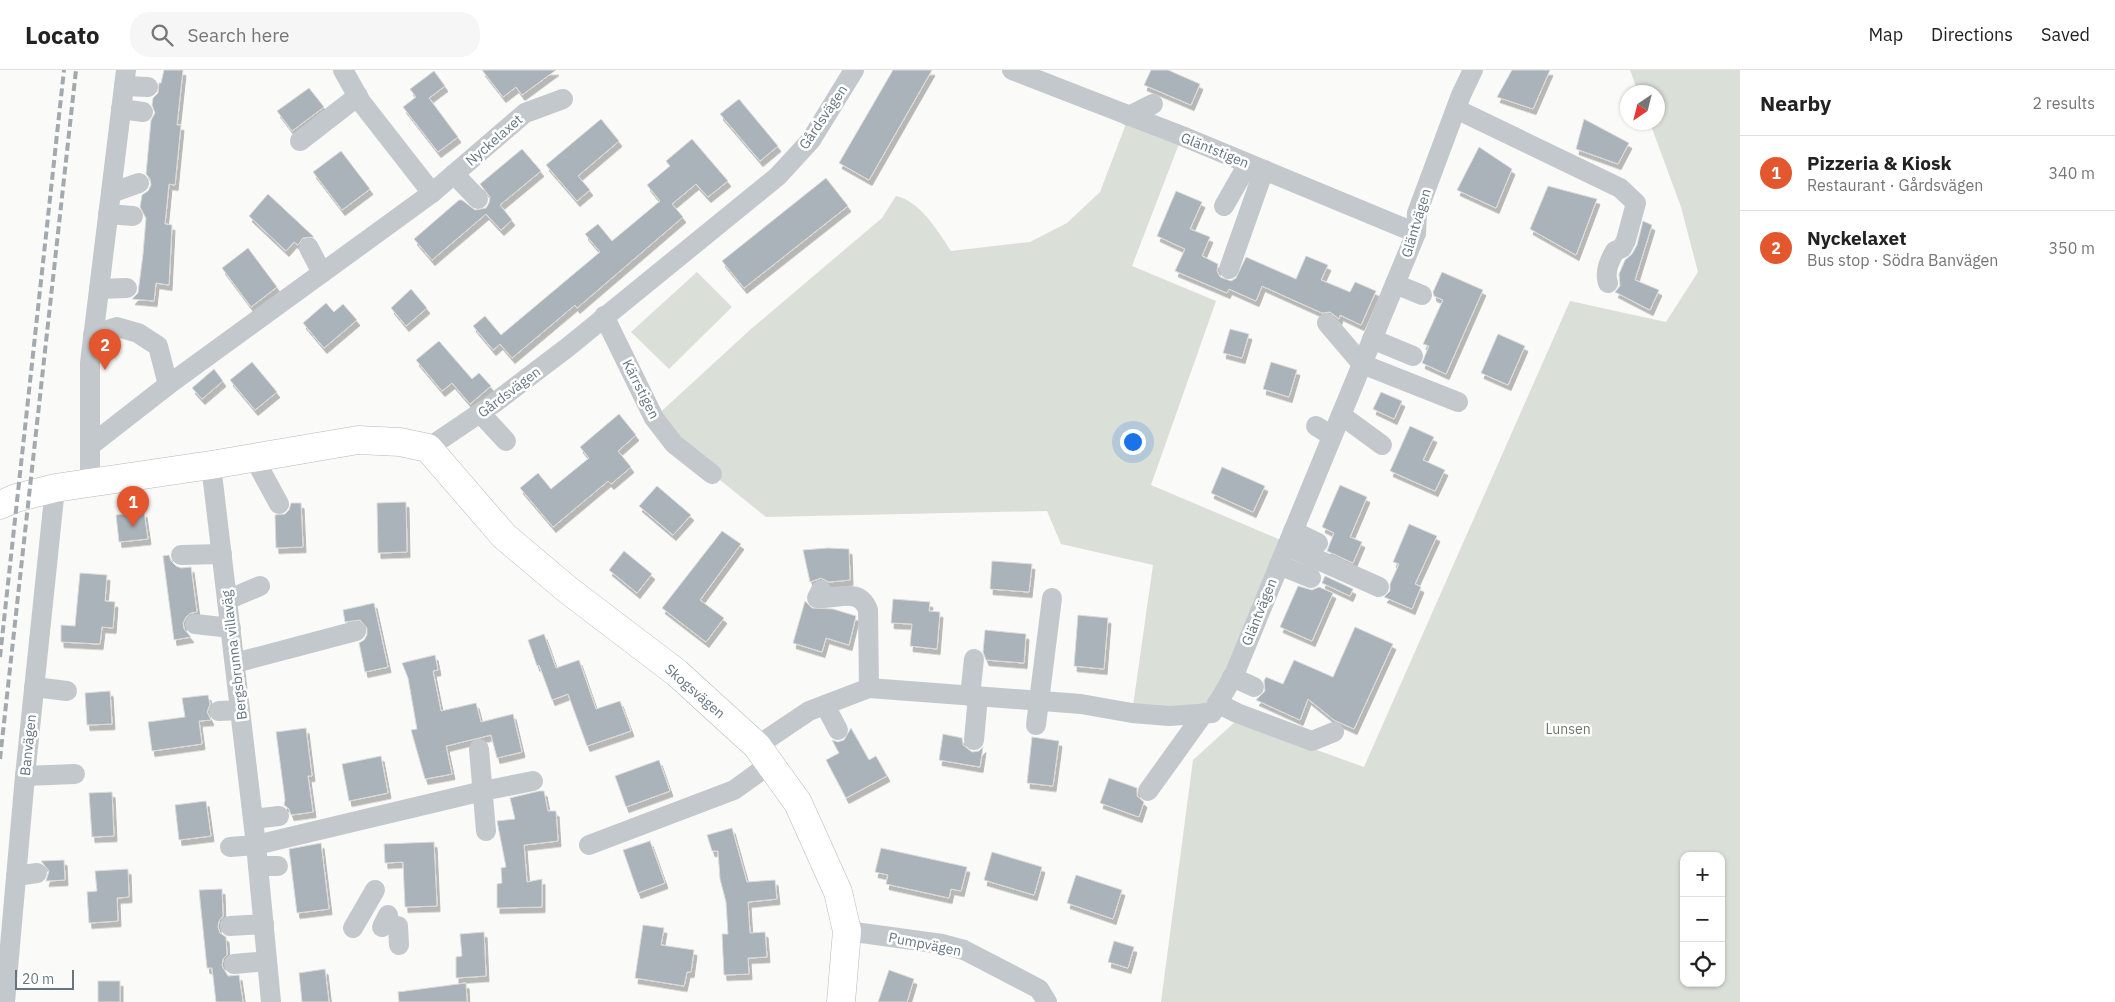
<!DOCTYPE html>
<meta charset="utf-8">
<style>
body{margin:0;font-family:"IBM Plex Sans",sans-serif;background:#f6f6f6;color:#222}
.controls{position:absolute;right:15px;bottom:15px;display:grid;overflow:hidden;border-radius:10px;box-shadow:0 1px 4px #0004}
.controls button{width:45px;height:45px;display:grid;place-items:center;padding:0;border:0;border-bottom:1px solid #e0e0e0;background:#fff;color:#222;font:25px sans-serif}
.compass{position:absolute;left:1620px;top:15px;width:45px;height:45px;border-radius:50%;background:#fff;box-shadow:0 1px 4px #0004;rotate:215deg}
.scale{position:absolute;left:15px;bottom:12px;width:59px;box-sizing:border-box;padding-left:5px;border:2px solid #657683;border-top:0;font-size:14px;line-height:18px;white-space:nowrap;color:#657683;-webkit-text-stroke:4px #fff;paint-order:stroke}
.you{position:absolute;left:1132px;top:371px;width:18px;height:18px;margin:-12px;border:4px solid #fff;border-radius:50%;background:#1a73e8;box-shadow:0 0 0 8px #1a73e833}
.badge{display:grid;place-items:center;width:32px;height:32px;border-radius:50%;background:#e4572e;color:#fff;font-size:16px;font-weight:700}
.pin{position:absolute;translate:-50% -41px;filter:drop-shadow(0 1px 2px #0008)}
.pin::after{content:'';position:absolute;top:26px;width:18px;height:15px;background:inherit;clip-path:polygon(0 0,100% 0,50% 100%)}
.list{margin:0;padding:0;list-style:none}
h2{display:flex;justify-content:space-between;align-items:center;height:65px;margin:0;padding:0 20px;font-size:21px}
h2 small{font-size:16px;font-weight:400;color:#767676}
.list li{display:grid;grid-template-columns:32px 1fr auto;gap:15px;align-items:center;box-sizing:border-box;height:75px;padding:0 20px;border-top:1px solid #e0e0e0}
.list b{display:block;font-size:19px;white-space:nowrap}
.list p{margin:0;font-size:16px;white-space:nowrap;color:#767676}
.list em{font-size:16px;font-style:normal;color:#767676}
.icon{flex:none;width:28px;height:28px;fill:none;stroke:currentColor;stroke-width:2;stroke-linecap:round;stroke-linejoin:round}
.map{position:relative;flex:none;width:1740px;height:932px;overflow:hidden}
header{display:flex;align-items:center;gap:30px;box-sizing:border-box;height:70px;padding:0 25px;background:#fff;border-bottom:1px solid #e0e0e0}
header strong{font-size:24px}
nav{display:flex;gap:28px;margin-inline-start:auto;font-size:18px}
.search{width:350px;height:45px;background:#f6f6f6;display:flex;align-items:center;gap:12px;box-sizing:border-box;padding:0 18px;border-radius:20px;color:#767676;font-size:19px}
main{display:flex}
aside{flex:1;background:#fff}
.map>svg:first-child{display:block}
.green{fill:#dadfd7;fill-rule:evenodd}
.building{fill:#aab3b9;stroke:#dcdcda;filter:url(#shadow)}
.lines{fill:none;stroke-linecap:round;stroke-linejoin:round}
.secondary-casing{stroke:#b3babf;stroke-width:29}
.street{stroke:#c3c8cc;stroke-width:20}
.secondary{stroke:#fff;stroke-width:28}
.rail{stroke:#a2aab0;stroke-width:4;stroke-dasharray:8 4;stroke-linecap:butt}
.labels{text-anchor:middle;stroke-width:5;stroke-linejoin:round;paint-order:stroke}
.street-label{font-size:14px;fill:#657683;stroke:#fff}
.park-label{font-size:14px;fill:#687a64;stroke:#fff}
</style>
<header>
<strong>Locato</strong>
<div class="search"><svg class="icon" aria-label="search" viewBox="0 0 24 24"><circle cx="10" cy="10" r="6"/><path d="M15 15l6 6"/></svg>Search here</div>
<nav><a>Map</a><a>Directions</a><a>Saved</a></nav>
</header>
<main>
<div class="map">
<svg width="1740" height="932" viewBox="0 0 1740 932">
<defs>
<filter id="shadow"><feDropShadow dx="3" dy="5.5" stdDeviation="0" flood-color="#0004"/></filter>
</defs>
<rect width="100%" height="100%" fill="#fafaf8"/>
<g class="green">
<path d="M 1630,0 L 1740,0 L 1740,932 L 1161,932 L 1193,690 L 1236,651 L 1364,697 L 1570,231 L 1666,252 L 1698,202 L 1681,137 L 1650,53 L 1658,52 L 1658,22 L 1638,22 ZM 1684,786 L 1721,786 L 1721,913 L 1684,913 Z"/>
<path d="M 1129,46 L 1182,66 L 1132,196 L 1216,231 L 1151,415 L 1288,473 L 1212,643 L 1132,643 L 1153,495 L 1061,474 L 1047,441 L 766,447 L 675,374 L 654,348 L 751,259 L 882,148 L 896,126 C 920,131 938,161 951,181 L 1030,172 L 1067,153 L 1100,122 Z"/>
<polygon points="697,202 732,237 669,299 631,262"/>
</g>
<g class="building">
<polygon points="164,0 183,0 177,55 181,55 175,115 169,114 165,154 172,155 169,215 156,213 154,231 132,229 138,223 143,184 146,148 140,137 142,125 148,121 151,115 150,109 146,104 151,50 155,43 152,35 153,28 158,23 159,13 161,13"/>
<polygon points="482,0 556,0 522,25 516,17 503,27"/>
<polygon points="893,0 932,0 869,110 839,93"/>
<polygon points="1151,0 1168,0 1200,14 1191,35 1144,15"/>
<polygon points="1512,0 1550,0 1533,39 1497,27"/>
<polygon points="434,1 445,16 429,28 458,67 438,82 403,37 416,27 410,19"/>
<polygon points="309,18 324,37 292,61 277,41"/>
<polygon points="739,29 778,76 760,91 720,44"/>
<polygon points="601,49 619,71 578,106 590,120 577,131 546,95"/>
<polygon points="1584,49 1629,73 1618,94 1576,79"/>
<polygon points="692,69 728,111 708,127 696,114 672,134 683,147 577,238 575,235 512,288 500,274 493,280 473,256 485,246 501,265 600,182 585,164 598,154 612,171 660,131 647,115 670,96 666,91"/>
<polygon points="1479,77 1512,99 1496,138 1457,120"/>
<polygon points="522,79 541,101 500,135 512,150 501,160 486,144 432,190 414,169 459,130 462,130 475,140 486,138 489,133 490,127 480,114"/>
<polygon points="341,81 370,119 342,140 313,102"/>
<polygon points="826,108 848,136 744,218 722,191"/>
<polygon points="1548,116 1597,129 1576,185 1530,159"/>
<polygon points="1176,121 1202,132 1190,159 1210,167 1202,186 1218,194 1217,201 1220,207 1231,211 1236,208 1246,187 1296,209 1306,186 1328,195 1321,210 1350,222 1355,212 1376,221 1361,255 1340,245 1339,249 1330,242 1322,243 1262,216 1256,231 1229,219 1227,223 1175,201 1185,179 1157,166"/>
<polygon points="268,124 314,167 313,167 303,168 298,175 294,172 286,181 249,146"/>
<polygon points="1643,151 1652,155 1635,210 1659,220 1650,240 1615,222 1620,216 1619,204 1625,190 1632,184 1637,175"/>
<polygon points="248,178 277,217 251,237 222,198"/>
<polygon points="1442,202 1483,220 1446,304 1422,293 1429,276 1423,274 1443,230 1434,226 1433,222"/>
<polygon points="411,219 427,238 406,256 391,238"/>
<polygon points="326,233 334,242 343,234 357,250 324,278 303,253"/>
<polygon points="1230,259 1249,264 1242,288 1223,283"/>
<polygon points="1498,264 1525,276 1508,315 1481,303"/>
<polygon points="439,271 472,309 479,303 491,316 470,334 452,313 442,321 416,290"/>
<polygon points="252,292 277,322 255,340 230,310"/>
<polygon points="1271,292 1297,300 1289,327 1263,319"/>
<polygon points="214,299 223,311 202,329 192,318"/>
<polygon points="1381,322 1402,331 1394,349 1373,339"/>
<polygon points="619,344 636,365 618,381 631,397 611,414 608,411 553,457 520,418 538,403 551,419 589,388 580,377"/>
<polygon points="1410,356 1434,367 1423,390 1445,400 1435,421 1390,401"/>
<polygon points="1222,397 1265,416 1253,442 1211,423"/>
<polygon points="1340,415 1367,427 1350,467 1362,472 1353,493 1327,481 1334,463 1322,457"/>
<polygon points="657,416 691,445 673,465 639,436"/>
<polygon points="406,432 407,482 378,483 377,433"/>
<polygon points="291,433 301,433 303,477 276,478 275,445 285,444 289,440"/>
<polygon points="144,442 148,469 119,472 116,445"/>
<polygon points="1409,454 1437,466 1415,514 1421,517 1412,539 1384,527 1390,521 1390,514 1399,494 1393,492"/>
<polygon points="722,461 741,474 700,530 724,548 706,572 662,538"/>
<polygon points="828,478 849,479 850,510 829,512 821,508 810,512 803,480"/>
<polygon points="624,481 652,504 637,523 609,500"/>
<polygon points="169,485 171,491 176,496 181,498 191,497 197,542 191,543 186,547 183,553 184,559 191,567 174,570 163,486"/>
<polygon points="992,491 1032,494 1029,522 990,519"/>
<polygon points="80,503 107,505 105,531 115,532 113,558 102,557 100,574 61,572 61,555 75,556"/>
<polygon points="1325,506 1353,519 1350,526 1322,513"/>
<polygon points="1298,516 1312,520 1319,517 1333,523 1312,571 1280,557"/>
<polygon points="893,529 930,532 929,541 940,542 937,579 910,576 912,554 891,553"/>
<polygon points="805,531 812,538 833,539 856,546 849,575 826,568 822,582 793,573"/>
<polygon points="374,533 388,597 365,602 359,573 364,570 367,565 367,558 360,550 345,552 343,540"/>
<polygon points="1078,545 1108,548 1104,599 1074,596"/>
<polygon points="1355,557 1393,574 1354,659 1334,650 1308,629 1300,650 1256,630 1265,621 1264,611 1266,607 1283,614 1294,590 1333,607"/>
<polygon points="985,560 1026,564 1024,593 986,590 983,582"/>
<polygon points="544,564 556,598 579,590 596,639 620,631 631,661 587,676 568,624 552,630 539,595 537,596 528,570"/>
<polygon points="435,585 438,600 433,601 441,641 476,633 481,652 513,644 522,682 497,688 491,665 446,676 452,704 425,709 411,660 417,659 408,608 402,593"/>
<polygon points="110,621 112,654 87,655 85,623"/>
<polygon points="208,625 210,634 207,642 211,650 199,651 202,674 152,681 148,652 185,647 182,628"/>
<polygon points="306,658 312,706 308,706 313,742 291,745 289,739 284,735 285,730 276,662"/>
<polygon points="851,658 869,690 876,686 887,706 846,728 826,690 839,683 832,670 838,672 844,670"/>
<polygon points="943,664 962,668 963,675 972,682 979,681 983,677 980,697 939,690"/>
<polygon points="1032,667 1059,671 1053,716 1027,713"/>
<polygon points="381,686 388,723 349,731 342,694"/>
<polygon points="659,690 670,721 626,737 615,706"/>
<polygon points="1109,708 1137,718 1137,726 1144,732 1139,747 1100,733"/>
<polygon points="539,721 544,721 548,741 556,741 558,771 524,775 527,812 542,809 542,837 497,838 497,814 502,813 501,798 506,797 497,751 515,749 510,728"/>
<polygon points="112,722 114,766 92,767 89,723"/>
<polygon points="206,731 211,766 179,770 175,735"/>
<polygon points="732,758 747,812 775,810 777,829 748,832 750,863 765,862 767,887 748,888 749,904 724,905 722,864 728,864 726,832 720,809 718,781 712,781 707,765"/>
<polygon points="650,771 665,813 638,823 623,780"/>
<polygon points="434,772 437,836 405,837 403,792 385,793 384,774"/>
<polygon points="321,773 329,839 297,843 289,779"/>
<polygon points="881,778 967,797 961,821 951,819 949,828 886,814 888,805 875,802"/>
<polygon points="992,782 1042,797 1034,825 984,810"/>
<polygon points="64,790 65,810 46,811 49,801 41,791"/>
<polygon points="128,799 129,827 117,828 118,851 89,853 87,822 97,821 95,801"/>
<polygon points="1076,805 1122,820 1113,849 1067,833"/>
<polygon points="222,819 223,846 219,851 218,857 220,863 226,867 227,885 223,889 222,896 228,906 239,905 243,932 216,932 212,898 207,898 199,820"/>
<polygon points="643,855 664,858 661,875 694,880 691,902 687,902 684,916 635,908"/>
<polygon points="484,862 486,906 456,908 456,887 462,886 460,864"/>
<polygon points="1114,871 1134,877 1128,898 1108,892"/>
<polygon points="325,899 329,932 302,932 299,903"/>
<polygon points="889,900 914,909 907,932 878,932"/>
<rect x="98" y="911" width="22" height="21"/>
<polygon points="466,913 467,932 399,932 398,922"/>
</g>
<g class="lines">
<g class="secondary-casing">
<polyline id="secondary" points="0,435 16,428 55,418 211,395 358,370 400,372 428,378 504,466 568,520 677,603 757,676 798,733 838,822 847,861 841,932"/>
</g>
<g class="street">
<polyline points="343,0 361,32 432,123"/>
<polyline points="1012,0 1182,66 1416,163"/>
<polyline points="124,16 148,17"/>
<polyline points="121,39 143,42"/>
<path d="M 1456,39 L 1620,118 L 1636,133 L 1626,170 L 1622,178 L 1615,181 C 1609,191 1604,202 1608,213"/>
<polyline points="1129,46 1153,34"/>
<polyline points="300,71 358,26"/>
<polyline points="454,104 478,129"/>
<polyline points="111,123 139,113"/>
<polyline points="1224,136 1248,94"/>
<polyline points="108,144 133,146"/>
<polyline points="309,178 322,203"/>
<polyline points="1229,199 1264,100"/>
<polyline points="1395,214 1422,225"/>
<polyline points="99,219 127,218"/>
<polyline points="604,246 654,348 674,374 712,404"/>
<polyline points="1327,253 1362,294 1458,332"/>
<polyline points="93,265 117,257 138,263 158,276 168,315"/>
<polyline points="1372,269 1413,286"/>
<polyline points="480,343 506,371"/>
<polyline points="1341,345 1382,375"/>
<polyline points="1316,356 1332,366"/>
<polyline points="91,375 168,315 432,123 525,43 563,29"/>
<polyline points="428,378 493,334 568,277 778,106 811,70 854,0"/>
<polyline points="254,388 279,434"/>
<polyline points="211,395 256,775 271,932"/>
<polyline points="90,412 90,293 126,0"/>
<polyline points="1293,461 1318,473"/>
<polyline points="1287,476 1379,517"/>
<polyline points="181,485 222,484"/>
<polyline points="1279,495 1311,508"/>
<path d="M 821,520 L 817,528 C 837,530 859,516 868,540 L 869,618"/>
<polyline points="227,530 260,516"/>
<polyline points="195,554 231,558"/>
<polyline points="235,593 356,561"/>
<polyline points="1232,607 1254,617"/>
<polyline points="34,617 67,621"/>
<polyline points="970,626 974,589"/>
<polyline points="1217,633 1237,643 1312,671 1334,662"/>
<polyline points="825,635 838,660"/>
<polyline points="219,641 240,640"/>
<polyline points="1036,655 1052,528"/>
<polyline points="974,670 978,626"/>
<polyline points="757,676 809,641 869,618 1081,634 1132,643 1169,646 1212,643 1234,605 1416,163 1417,143 1461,25 1473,0"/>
<polyline points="479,679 486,761"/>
<polyline points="25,706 75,704"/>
<polyline points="1148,721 1204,643"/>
<polyline points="253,749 279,746"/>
<polyline points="589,775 734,720 770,694"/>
<polyline points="230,777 256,775 483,721 533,711"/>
<polyline points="258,796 278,796"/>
<polyline points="16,806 37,803"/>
<polyline points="230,856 264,854"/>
<polyline points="398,856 399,875"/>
<polyline points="382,857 388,845"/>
<polyline points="353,858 375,820"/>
<polyline points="847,861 942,874 964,880 1039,919 1047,932"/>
<polyline points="234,894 267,891"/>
<polyline points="5,932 25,706 55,418"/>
</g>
<use href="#secondary" class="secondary"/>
<g class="rail">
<polyline points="0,587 64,0"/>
<polyline points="0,689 76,0"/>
</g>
</g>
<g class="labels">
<g class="street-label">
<text transform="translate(823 47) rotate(-56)" y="5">Gårdsvägen</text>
<text transform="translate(494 70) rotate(-41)" y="5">Nyckelaxet</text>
<text transform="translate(1215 80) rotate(22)" y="5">Gläntstigen</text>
<text transform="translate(1416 153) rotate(-73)" y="5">Gläntvägen</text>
<text transform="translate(641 319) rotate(63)" y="5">Kärrstigen</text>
<text transform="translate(509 322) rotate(-37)" y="5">Gårdsvägen</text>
<text transform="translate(1259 542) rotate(-68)" y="5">Gläntvägen</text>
<text transform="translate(234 585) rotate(-97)" y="5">Bergsbrunna villaväg</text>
<text transform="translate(695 621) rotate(41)" y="5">Skogsvägen</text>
<text transform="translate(28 675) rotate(-84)" y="5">Banvägen</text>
<text transform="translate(925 874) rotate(11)" y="5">Pumpvägen</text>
</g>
<g class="park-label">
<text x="1568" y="664">Lunsen</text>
</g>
</g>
</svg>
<div class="controls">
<button>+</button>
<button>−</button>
<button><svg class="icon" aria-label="locate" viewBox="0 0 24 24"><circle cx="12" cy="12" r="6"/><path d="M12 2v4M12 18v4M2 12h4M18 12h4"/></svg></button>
</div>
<svg class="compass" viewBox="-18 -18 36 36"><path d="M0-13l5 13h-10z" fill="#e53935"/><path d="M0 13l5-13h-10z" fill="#767676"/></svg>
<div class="scale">20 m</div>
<div class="you"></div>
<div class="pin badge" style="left:133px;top:457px">1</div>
<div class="pin badge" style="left:105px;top:300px">2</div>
</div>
<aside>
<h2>Nearby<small>2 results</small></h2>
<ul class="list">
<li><span class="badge">1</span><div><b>Pizzeria &amp; Kiosk</b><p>Restaurant · Gårdsvägen</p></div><em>340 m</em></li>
<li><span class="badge">2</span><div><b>Nyckelaxet</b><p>Bus stop · Södra Banvägen</p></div><em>350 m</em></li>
</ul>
</aside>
</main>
